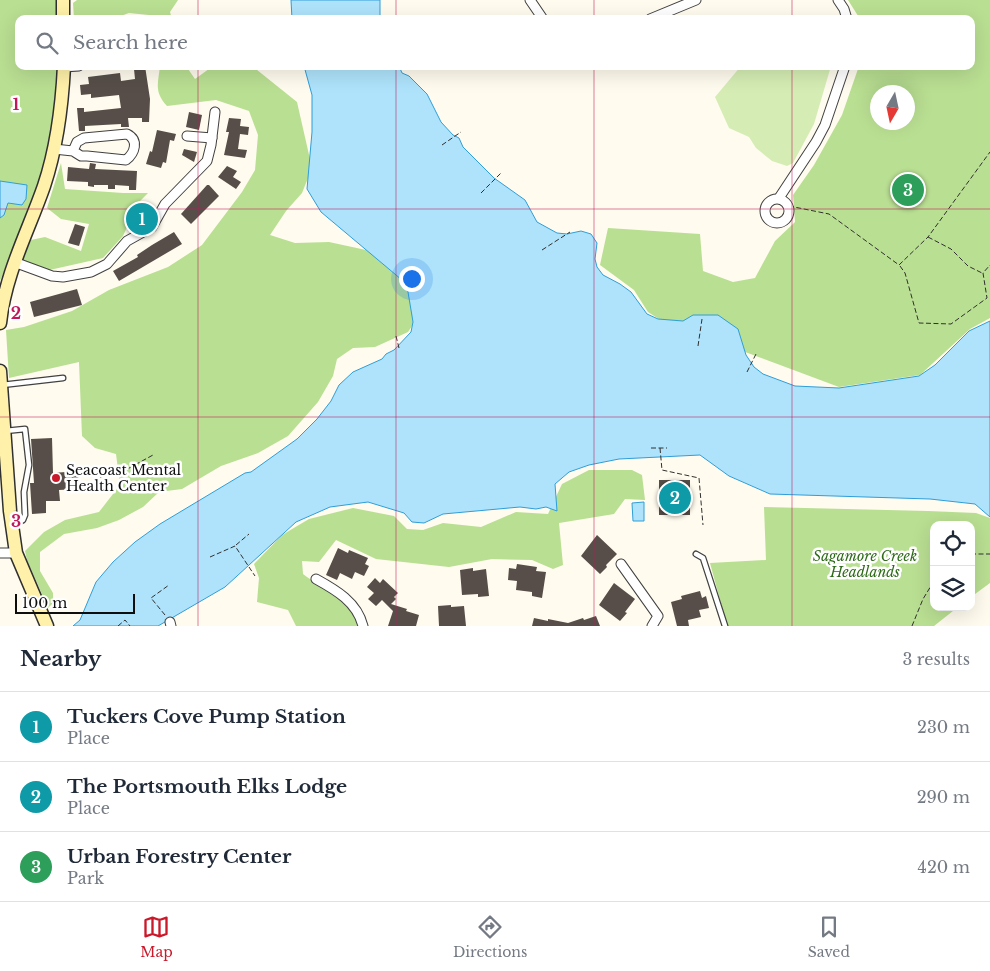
<!DOCTYPE html>
<style>
body{margin:0;font-family:"Libre Baskerville",serif;background:#f6f6f7;color:#1f2937}
.controls{position:absolute;right:15px;bottom:15px;display:grid;overflow:hidden;border-radius:10px;box-shadow:0 5px 20px #0002}
.controls button{width:45px;height:45px;display:grid;place-items:center;padding:0;border:0;border-bottom:1px solid #e0e1e3;background:#fff;color:#1f2937;font:25px sans-serif}
.compass{position:absolute;left:870px;top:85px;width:45px;height:45px;border-radius:50%;background:#fff;box-shadow:0 5px 20px #0002;rotate:189deg}
.scale{position:absolute;left:15px;bottom:12px;width:120px;box-sizing:border-box;padding-left:5px;border:2px solid #0e0e0e;border-top:0;font-size:14px;line-height:18px;white-space:nowrap;color:#0e0e0e;-webkit-text-stroke:4px #fff;paint-order:stroke}
.you{position:absolute;left:411px;top:278px;width:18px;height:18px;margin:-12px;border:4px solid #fff;border-radius:50%;background:#1a73e8;box-shadow:0 0 0 8px #1a73e833}
.badge{display:grid;place-items:center;width:32px;height:32px;border-radius:50%;background:#ca192b;color:#fff;font-size:16px;font-weight:700}
.pin{position:absolute;translate:-50% -50%;border:2px solid #fff;box-shadow:0 1px 5px #0006}
.list{margin:0;padding:0;list-style:none}
h2{display:flex;justify-content:space-between;align-items:center;height:65px;margin:0;padding:0 20px;font-size:21px}
h2 small{font-size:16px;font-weight:400;color:#747a83}
.list li{display:grid;grid-template-columns:32px 1fr auto;gap:15px;align-items:center;box-sizing:border-box;height:70px;padding:0 20px;border-top:1px solid #e0e1e3}
.list b{display:block;font-size:19px;white-space:nowrap}
.list p{margin:0;font-size:16px;white-space:nowrap;color:#747a83}
.list em{font-size:16px;font-style:normal;color:#747a83}
.icon{flex:none;width:28px;height:28px;fill:none;stroke:currentColor;stroke-width:2;stroke-linecap:round;stroke-linejoin:round}
.map{position:relative;flex:none;width:990px;height:626px;overflow:hidden}
.search{position:absolute;background:#fff;box-shadow:0 5px 20px #0002;left:15px;right:15px;top:15px;height:55px;display:flex;align-items:center;gap:12px;box-sizing:border-box;padding:0 18px;border-radius:10px;color:#747a83;font-size:19px}
.sheet{height:275px;background:#fff}
nav{display:flex;justify-content:space-around;align-items:center;box-sizing:border-box;height:70px;border-top:1px solid #e0e1e3;background:#fff;font-size:14px;color:#747a83}
nav a{display:grid;justify-items:center;gap:2px}
nav .on{color:#ca192b}
.map>svg:first-child{display:block}
.green{fill:#d5edb4}
.forest{fill:#b9df92;fill-rule:evenodd}
.water{fill:#aee3fb;stroke:#2f9ed9}
.building{fill:#574e49}
.lines{fill:none;stroke-linecap:round;stroke-linejoin:round}
.service-casing{stroke:#414141;stroke-width:7}
.minor-casing{stroke:#414141;stroke-width:11}
.secondary-casing{stroke:#303030;stroke-width:15}
.path{stroke:#303030;stroke-width:1;stroke-dasharray:5 2.5;stroke-linecap:butt}
.service{stroke:#fff;stroke-width:4.5}
.minor{stroke:#fff;stroke-width:9}
.secondary{stroke:#fff1a9;stroke-width:12}
.grid{fill:none;stroke:#c2185b;stroke-width:1;stroke-opacity:0.55}
.poi-dot{fill:#ca192b;stroke:#fff;stroke-width:2}
.labels{text-anchor:middle;stroke-width:5;stroke-linejoin:round;paint-order:stroke}
.poi-label{font-size:14px;fill:#0e0e0e;stroke:#fff;text-anchor:start}
.park-label{font-size:14px;font-style:italic;fill:#2e6b18;stroke:#fff}
.grid-label{font-size:16px;text-anchor:middle;font-weight:bold;fill:#c2185b;stroke:#fff;stroke-width:5;stroke-linejoin:round;paint-order:stroke}
</style>
<div class="map">
<svg width="990" height="626" viewBox="0 0 990 626">
<rect width="100%" height="100%" fill="#fffbee"/>
<polygon class="green" points="741,66 831,66 814,124 793,163 787,166 772,161 756,148 749,137 729,128 715,97"/>
<g class="forest">
<polygon points="0,0 59,0 59,19 19,19 19,66 59,66 53,134 37,189 0,281"/>
<polygon points="77,0 178,0 170,12 172,19 150,19 149,15 129,13 112,19 74,19 73,3"/>
<path d="M 848,0 L 990,0 L 990,318 L 970,329 L 920,375 L 839,387 L 662,321 L 648,312 L 634,290 L 600,265 L 608,228 L 700,234 L 703,271 L 733,282 L 755,278 L 775,241 L 795,222 L 793,195 L 814,165 L 842,115 L 859,66 L 971,66 L 971,19 L 860,19 ZM 878,92 L 908,92 L 908,122 L 878,122 Z"/>
<path d="M 160,66 L 186,66 L 195,79 L 213,66 L 252,66 L 297,102 L 312,168 L 302,193 L 286,211 L 270,235 L 295,243 L 329,242 L 366,250 L 402,271 L 418,317 L 408,332 L 375,347 L 353,348 L 337,359 L 333,376 L 318,402 L 288,436 L 258,453 L 221,466 L 182,489 L 159,492 L 143,507 L 119,520 L 97,528 L 64,534 L 40,552 L 40,571 L 53,593 L 53,603 L 48,608 L 27,560 L 25,551 L 44,532 L 65,520 L 99,512 L 120,485 L 116,454 L 95,448 L 82,436 L 79,362 L 9,378 L 6,330 L 24,327 L 72,311 L 109,290 L 168,267 L 202,245 L 242,192 L 255,170 L 258,135 L 249,111 L 216,100 L 167,106 C 154,92 158,84 160,66 Z"/>
<polygon points="61,163 65,189 123,193 148,193 138,203 123,236 103,258 45,271 22,261 31,240 45,237 81,251 89,224 61,219 47,208"/>
<path d="M 589,470 L 632,470 L 642,475 L 645,500 L 625,499 L 614,514 L 559,523 L 563,565 L 553,569 L 532,560 L 492,559 L 449,567 L 376,559 L 336,540 L 319,562 L 302,561 L 303,574 C 324,590 350,598 359,626 L 296,626 L 288,610 L 257,602 L 259,578 L 254,564 L 282,535 L 309,519 L 353,508 L 394,516 L 407,529 L 423,530 L 443,523 L 481,527 L 516,512 L 548,514 L 562,484 Z"/>
<polygon points="764,507 928,511 976,513 990,518 990,583 971,597 971,525 934,525 934,607 958,607 934,626 727,626 710,563 766,560"/>
</g>
<g class="water">
<polygon points="291,0 380,0 380,19 292,19"/>
<polygon points="304,66 399,66 402,73 409,76 427,94 441,122 453,135 459,138 463,147 494,178 525,200 537,222 557,233 567,234 581,231 591,234 597,243 595,259 597,267 603,275 620,284 631,292 647,314 658,319 683,321 693,315 718,315 738,329 746,355 754,367 763,374 795,386 839,388 919,376 935,365 969,331 990,321 990,517 975,504 930,499 770,494 729,476 700,455 619,459 589,465 569,472 555,484 557,511 546,507 536,509 520,507 443,514 424,523 412,522 404,513 368,502 330,507 296,522 225,587 158,626 73,626 80,620 96,582 113,562 135,542 160,524 245,473 251,472 297,439 317,419 331,401 339,385 353,372 382,359 386,354 394,350 411,332 413,322 408,292 402,280 321,212 307,189 312,132 312,95"/>
<polygon points="0,181 27,185 26,199 22,205 8,203 4,215 0,218"/>
<polygon points="644,502 644,521 633,521 632,503"/>
</g>
<g class="building">
<polygon points="137,66 145,66 150,99 149,122 142,122 142,118 128,118 129,127 121,127 121,124 85,126 85,131 79,131 77,108 84,108 84,112 121,108 119,95 91,98 91,94 81,95 80,85 89,84 88,77 120,73 121,81 135,79 134,69 138,69"/>
<polygon points="189,112 202,115 199,130 186,127"/>
<polygon points="229,118 241,119 240,126 249,127 248,135 240,134 238,149 247,150 245,158 224,155 229,132 226,132"/>
<polygon points="157,130 176,134 174,141 170,140 166,163 163,162 161,168 146,164 150,151 152,152"/>
<polygon points="184,149 197,152 194,162 182,155"/>
<polygon points="90,163 96,164 95,169 137,171 136,190 129,190 129,186 115,185 115,189 108,189 108,185 94,185 94,187 88,186 88,182 67,181 68,167 89,169"/>
<polygon points="227,166 237,171 233,177 241,182 236,189 218,177"/>
<polygon points="207,185 209,185 219,196 191,224 181,214"/>
<polygon points="75,224 85,227 79,246 68,243"/>
<polygon points="174,232 182,244 119,281 113,271 138,257 137,255 152,245"/>
<polygon points="77,289 82,305 34,317 30,302"/>
<polygon points="52,438 53,473 78,471 79,489 59,490 60,501 46,501 46,513 32,514 30,483 34,483 31,439"/>
<rect x="659" y="480" width="31" height="35"/>
<polygon points="597,535 617,554 606,565 607,567 600,574 581,556"/>
<polygon points="338,548 348,553 349,550 368,558 365,564 369,566 364,576 355,572 352,579 340,573 337,580 326,575"/>
<polygon points="517,564 537,567 536,571 546,572 542,598 532,596 532,592 516,590 517,581 508,580 509,568 516,569"/>
<polygon points="473,568 473,571 486,569 489,596 478,597 478,594 462,595 460,570"/>
<polygon points="375,578 380,583 383,579 398,593 394,597 396,599 391,604 407,609 406,611 419,615 416,626 388,626 393,611 382,600 376,606 368,599 374,593 367,587"/>
<polygon points="614,583 635,599 625,612 627,613 620,621 599,605"/>
<polygon points="700,591 702,598 706,596 709,608 699,610 701,617 688,620 689,626 677,626 671,602 682,599 681,596"/>
<polygon points="451,605 451,607 464,606 466,626 439,626 438,606"/>
<polygon points="596,616 600,626 532,626 534,618 548,621 548,619 568,623 583,618 584,620"/>
</g>
<g class="lines">
<g class="service-casing">
<g id="service">
<polyline points="2,385 63,378"/>
<polyline points="5,431 25,429 29,465 24,492 25,515 23,520 15,524"/>
<polyline points="696,554 703,558 725,626"/>
</g>
</g>
<g class="minor-casing">
<g id="minor">
<polyline points="530,0 543,19"/>
<polyline points="838,0 844,9 847,19"/>
<polyline points="650,19 696,0"/>
<polyline points="64,67 79,66"/>
<polyline points="187,136 212,138"/>
<path d="M 54,149 L 73,151 L 81,156 L 87,156 L 126,160 C 135,153 139,140 127,134 L 84,138 L 77,142 L 73,151"/>
<polyline points="779,198 816,142 825,125 845,66"/>
<circle cx="777" cy="211" r="12"/>
<polyline points="14,262 52,276 63,277 91,272 107,264 127,241 152,227 165,204 207,161 211,145 215,112"/>
<polyline points="0,553 16,553"/>
<polyline points="621,564 658,616 652,626"/>
<path d="M 316,579 C 336,590 357,602 363,626"/>
<polyline points="170,622 171,626"/>
</g>
</g>
<g class="secondary-casing">
<g id="secondary">
<polyline points="63,0 63,19"/>
<path d="M 0,323 C 5,274 28,232 44,186 C 57,147 62,107 64,66"/>
<polyline points="0,371 10,511 16,553 47,626"/>
</g>
</g>
<g class="path">
<polyline points="442,145 461,132"/>
<polyline points="481,193 501,173"/>
<polyline points="789,206 829,214 899,265 928,237 990,152"/>
<polyline points="928,237 951,249 968,266 982,273"/>
<polyline points="542,250 570,232"/>
<polyline points="900,266 905,273 919,323 951,324 987,298 983,273 990,265"/>
<polyline points="396,336 399,348"/>
<polyline points="698,346 702,319"/>
<polyline points="747,372 756,354"/>
<polyline points="651,448 667,448"/>
<polyline points="660,448 662,470 699,478 703,525"/>
<polyline points="100,477 122,472 153,455"/>
<polyline points="236,545 249,534"/>
<polyline points="971,554 990,554"/>
<polyline points="210,557 235,546 255,576"/>
<polyline points="165,615 151,598 169,585"/>
<polyline points="118,626 125,620 130,626"/>
<polyline points="912,626 923,599 934,581"/>
</g>
<use href="#service" class="service"/>
<use href="#minor" class="minor"/>
<use href="#secondary" class="secondary"/>
</g>
<path class="grid" d="M 198,0 L 198,19M 396,0 L 396,19M 594,0 L 594,19M 792,0 L 792,19M 198,66 L 198,626M 396,66 L 396,626M 594,66 L 594,626M 792,66 L 792,626M 0,209 L 990,209M 0,417 L 990,417"/>
<circle class="poi-dot" cx="56" cy="478" r="5"/>
<g class="labels">
<g class="poi-label">
<text x="66" y="475">Seacoast Mental<tspan x="66" dy="16">Health Center</tspan></text>
</g>
<g class="park-label">
<text x="865" y="561">Sagamore Creek<tspan x="865" dy="16">Headlands</tspan></text>
</g>
</g>
<g class="grid-label">
<text x="16" y="110">1</text>
<text x="16" y="319">2</text>
<text x="16" y="527">3</text>
</g>
</svg>
<div class="controls">
<button><svg class="icon" aria-label="locate" viewBox="0 0 24 24"><circle cx="12" cy="12" r="6"/><path d="M12 2v4M12 18v4M2 12h4M18 12h4"/></svg></button>
<button><svg class="icon" aria-label="layers" viewBox="0 0 24 24"><path d="M12 4l9 5-9 5-9-5zM3 14l9 5 9-5"/></svg></button>
</div>
<svg class="compass" viewBox="-18 -18 36 36"><path d="M0-13l5 13h-10z" fill="#e53935"/><path d="M0 13l5-13h-10z" fill="#747a83"/></svg>
<div class="scale">100 m</div>
<div class="you"></div>
<div class="pin badge" style="left:142px;top:219px;background:#0f9aa8">1</div>
<div class="pin badge" style="left:675px;top:498px;background:#0f9aa8">2</div>
<div class="pin badge" style="left:908px;top:190px;background:#2e9e5b">3</div>
<div class="search"><svg class="icon" aria-label="search" viewBox="0 0 24 24"><circle cx="10" cy="10" r="6"/><path d="M15 15l6 6"/></svg>Search here</div>
</div>
<section class="sheet">
<h2>Nearby<small>3 results</small></h2>
<ul class="list">
<li><span class="badge" style="background:#0f9aa8">1</span><div><b>Tuckers Cove Pump Station</b><p>Place</p></div><em>230 m</em></li>
<li><span class="badge" style="background:#0f9aa8">2</span><div><b>The Portsmouth Elks Lodge</b><p>Place</p></div><em>290 m</em></li>
<li><span class="badge" style="background:#2e9e5b">3</span><div><b>Urban Forestry Center</b><p>Park</p></div><em>420 m</em></li>
</ul>
</section>
<nav>
<a class="on"><svg class="icon" aria-label="map" viewBox="0 0 24 24"><path d="M3 6l6-2 6 2 6-2v14l-6 2-6-2-6 2zM9 4v14M15 6v14"/></svg>Map</a>
<a><svg class="icon" aria-label="directions" viewBox="0 0 24 24"><path d="M12 3l9 9-9 9-9-9zM9 14v-3h6M13 9l2 2-2 2"/></svg>Directions</a>
<a><svg class="icon" aria-label="saved" viewBox="0 0 24 24"><path d="M7 4h10v16l-5-4-5 4z"/></svg>Saved</a>
</nav>
